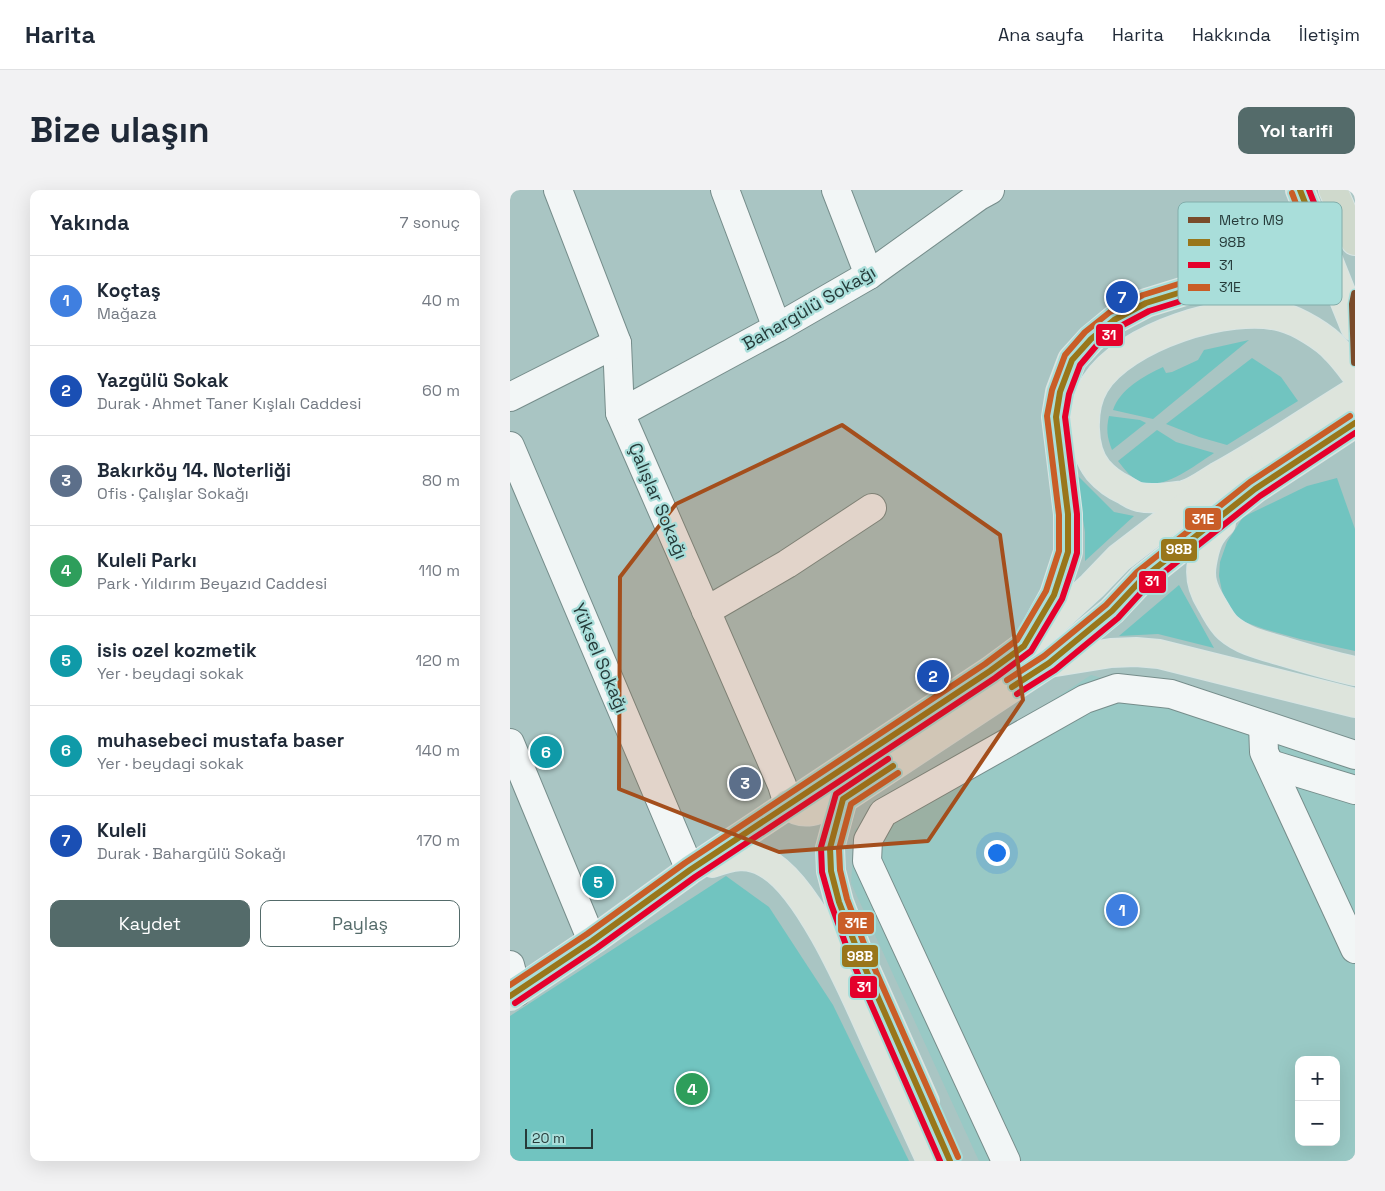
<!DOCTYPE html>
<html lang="tr">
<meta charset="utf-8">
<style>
body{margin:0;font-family:"Space Grotesk",sans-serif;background:#f2f2f3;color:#1f2937}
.controls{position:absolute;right:15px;bottom:15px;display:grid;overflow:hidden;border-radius:10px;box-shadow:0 5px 20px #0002}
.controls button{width:45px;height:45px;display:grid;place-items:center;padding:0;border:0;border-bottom:1px solid #e0e1e3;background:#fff;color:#1f2937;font:25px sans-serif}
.scale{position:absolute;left:15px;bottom:12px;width:68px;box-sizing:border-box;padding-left:5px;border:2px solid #263b3a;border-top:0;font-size:14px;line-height:18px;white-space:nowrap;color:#263b3a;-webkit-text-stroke:4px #a9deda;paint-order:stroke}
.you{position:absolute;left:486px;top:662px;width:18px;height:18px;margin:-12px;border:4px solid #fff;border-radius:50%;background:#1a73e8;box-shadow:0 0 0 8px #1a73e833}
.badge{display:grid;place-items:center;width:32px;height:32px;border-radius:50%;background:#546b6a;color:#fff;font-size:16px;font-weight:700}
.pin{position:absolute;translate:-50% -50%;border:2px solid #fff;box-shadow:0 1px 5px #0006}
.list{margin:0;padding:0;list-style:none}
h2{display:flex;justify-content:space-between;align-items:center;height:65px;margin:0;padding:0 20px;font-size:21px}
h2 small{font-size:16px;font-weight:400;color:#747a83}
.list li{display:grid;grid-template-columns:32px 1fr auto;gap:15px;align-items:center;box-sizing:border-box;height:90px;padding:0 20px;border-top:1px solid #e0e1e3}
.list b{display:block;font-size:19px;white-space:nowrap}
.list p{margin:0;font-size:16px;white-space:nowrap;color:#747a83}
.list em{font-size:16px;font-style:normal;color:#747a83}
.actions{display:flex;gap:10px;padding:15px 20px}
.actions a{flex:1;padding:11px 0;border:1px solid #546b6a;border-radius:10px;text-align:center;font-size:18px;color:#546b6a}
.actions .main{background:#546b6a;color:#fff}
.map{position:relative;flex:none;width:845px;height:971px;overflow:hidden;border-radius:10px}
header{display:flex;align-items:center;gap:30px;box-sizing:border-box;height:70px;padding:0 25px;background:#fff;border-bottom:1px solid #e0e1e3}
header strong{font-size:24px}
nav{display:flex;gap:28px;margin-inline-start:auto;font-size:18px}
.intro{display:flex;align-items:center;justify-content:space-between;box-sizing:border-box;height:120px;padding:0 30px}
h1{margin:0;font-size:35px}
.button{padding:12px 22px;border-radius:10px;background:#546b6a;color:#fff;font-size:18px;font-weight:700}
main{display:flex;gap:30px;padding:0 30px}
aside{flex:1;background:#fff;border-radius:10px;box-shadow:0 5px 20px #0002}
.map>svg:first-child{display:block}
.built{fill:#99c9c5;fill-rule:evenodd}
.green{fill:#71c4c0}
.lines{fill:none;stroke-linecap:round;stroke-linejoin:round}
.minor-casing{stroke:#768d8b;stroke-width:30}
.major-casing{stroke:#d8e5e4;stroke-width:30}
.highway-casing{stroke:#d8e5e4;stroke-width:30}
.minor{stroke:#f2f6f6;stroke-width:28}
.major{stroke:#dde4dc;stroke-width:28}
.highway{stroke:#cfd9cc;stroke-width:28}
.bus-1-casing{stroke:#a9deda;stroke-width:10}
.bus-2-casing{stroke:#a9deda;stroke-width:10}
.bus-3-casing{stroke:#a9deda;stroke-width:10}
.bus-1{stroke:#99761a;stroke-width:6}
.bus-2{stroke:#e4002b;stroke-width:6}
.bus-3{stroke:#c95d27;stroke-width:6}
.metro-1-casing{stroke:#a9deda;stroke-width:11}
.metro-1{stroke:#7a4b2a;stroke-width:8}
.marked{fill:#a44e1c;fill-opacity:0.2;stroke:#a44e1c;stroke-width:4;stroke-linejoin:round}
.labels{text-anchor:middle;stroke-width:4.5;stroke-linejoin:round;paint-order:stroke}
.street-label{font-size:18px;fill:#263b3a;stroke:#a9deda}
.key{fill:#a9deda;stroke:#82adaa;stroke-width:1}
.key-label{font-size:14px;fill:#263b3a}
.line-badge{stroke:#a9deda;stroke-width:2}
.badge-label{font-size:14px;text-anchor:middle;font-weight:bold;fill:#fff}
</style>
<header>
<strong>Harita</strong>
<nav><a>Ana sayfa</a><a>Harita</a><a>Hakkında</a><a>İletişim</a></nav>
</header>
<div class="intro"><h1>Bize ulaşın</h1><a class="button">Yol tarifi</a></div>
<main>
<aside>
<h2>Yakında<small>7 sonuç</small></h2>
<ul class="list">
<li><span class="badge" style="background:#3f7fe0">1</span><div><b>Koçtaş</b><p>Mağaza</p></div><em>40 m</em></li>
<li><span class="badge" style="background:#1a4fb4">2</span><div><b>Yazgülü Sokak</b><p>Durak · Ahmet Taner Kışlalı Caddesi</p></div><em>60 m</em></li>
<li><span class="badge" style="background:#5c6f8a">3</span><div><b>Bakırköy 14. Noterliği</b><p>Ofis · Çalışlar Sokağı</p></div><em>80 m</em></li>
<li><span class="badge" style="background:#2e9e5b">4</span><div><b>Kuleli Parkı</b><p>Park · Yıldırım Beyazıd Caddesi</p></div><em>110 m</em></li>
<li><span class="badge" style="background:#0f9aa8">5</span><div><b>isis ozel kozmetik</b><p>Yer · beydagi sokak</p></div><em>120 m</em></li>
<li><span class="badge" style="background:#0f9aa8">6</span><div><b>muhasebeci mustafa baser</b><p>Yer · beydagi sokak</p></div><em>140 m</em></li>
<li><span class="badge" style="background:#1a4fb4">7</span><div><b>Kuleli</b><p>Durak · Bahargülü Sokağı</p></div><em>170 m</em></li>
</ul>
<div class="actions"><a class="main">Kaydet</a><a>Paylaş</a></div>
</aside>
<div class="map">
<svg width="845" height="971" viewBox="0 0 845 971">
<rect width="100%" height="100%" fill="#a9c5c3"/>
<path class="built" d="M 581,485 L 845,557 L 845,971 L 469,971 L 341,693 L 345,639 ZM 789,870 L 826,870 L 826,952 L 789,952 Z"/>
<g class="green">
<path d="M 739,150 L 643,229 L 603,220 C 610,199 634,186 653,177 L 656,183 L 662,182 L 688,170 L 694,160 Z"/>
<polygon points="742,168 771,187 788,211 717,255 689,247 656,234"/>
<path d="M 599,226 L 630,230 L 636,233 L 602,260 C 597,248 596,238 599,226 Z"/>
<path d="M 647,240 L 666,252 L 704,263 C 687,274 652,302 631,292 C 621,288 615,280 608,271 Z"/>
<polygon points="566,284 604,322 624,326 575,371 575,342"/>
<polygon points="827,288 845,339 845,461 790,449 754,439 732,431 720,419 712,401 709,386 710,372 717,352 733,327 797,296"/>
<polygon points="669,395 704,458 648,444 609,446"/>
<polygon points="216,686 259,717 323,815 399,971 0,971 0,826"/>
</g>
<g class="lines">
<g class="minor-casing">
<g id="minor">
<polyline points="48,0 107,153 110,223 272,595 278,614"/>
<polyline points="215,0 267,138"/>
<polyline points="326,0 359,85"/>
<polyline points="0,207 107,153"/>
<polyline points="110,223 267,138 359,85 469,6 480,0"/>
<polyline points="0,256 180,680"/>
<polyline points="196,421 277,374 362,318"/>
<polyline points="753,535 754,562 845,759"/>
<polyline points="0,553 82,751"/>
<polyline points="760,574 845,600"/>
<polyline points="0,775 7,802"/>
<polyline points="496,971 357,671 358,650 373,623 575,509 607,498 661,504 845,565"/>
</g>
</g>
<g class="major-casing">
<g id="major">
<polyline points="790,0 845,137"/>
<path d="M 845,183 C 839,175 833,167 826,160 C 815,147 788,131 772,127 C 719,113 614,147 585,194 C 571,217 571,259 588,280 C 595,288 606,296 615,300 C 620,303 624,306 629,307 C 643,310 660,307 674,305 C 685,302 697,293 707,287 C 755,261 799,230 845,202"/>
<path d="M 711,333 C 698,345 695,356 692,373 C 689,388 693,400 701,413 C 706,421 711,432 718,438 C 734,452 756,456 775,462 C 798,469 821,476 845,481"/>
<polyline points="526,438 544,405 558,362 558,324 546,227 550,202 562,170 581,149 604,130 636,113 756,76 791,54 803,33"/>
<polyline points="539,473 601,463 626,462 649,464 845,513"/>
<polyline points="333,609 320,658 321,681 329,712 348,762 415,912"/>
<path d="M 278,614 C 294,630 315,617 333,609 L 539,473 L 602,421 L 632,389 L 745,299 L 845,233"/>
<path d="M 202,673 C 221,666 238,662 256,673 C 300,696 346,807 367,853 C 385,892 403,932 421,971"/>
<polyline points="0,806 82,751 180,680 480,481 514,456 546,429 582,396 609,368 730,275"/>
</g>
</g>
<g class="highway-casing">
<polyline id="highway" points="823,0 845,51"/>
</g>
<use href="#minor" class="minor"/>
<use href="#major" class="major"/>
<use href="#highway" class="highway"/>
<g class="bus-1-casing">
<g id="bus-1">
<polyline points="502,497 539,473 602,421 632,389 745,299 845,233"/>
<polyline points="383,576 333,609 320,658 321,681 329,712 348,762 440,971"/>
<polyline points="0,806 82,751 180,680 480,481 514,456 544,405 558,362 558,324 546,227 550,202 562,170 581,149 604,130 636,113 756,76 791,54 803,33 790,0"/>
</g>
</g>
<g class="bus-2-casing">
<g id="bus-2">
<polyline points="507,504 545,480 608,428 638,395 750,306 845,243"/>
<polyline points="378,569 326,604 311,657 312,682 321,714 340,766 430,971"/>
<polyline points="5,813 87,758 185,687 485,488 521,461 552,409 562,379 567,363 567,324 555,227 559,204 570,175 587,155 609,137 639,121 761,83 797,60 812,33 799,0"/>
</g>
</g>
<g class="bus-3-casing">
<g id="bus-3">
<polyline points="497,490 534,466 596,415 627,382 740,292 840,226"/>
<polyline points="388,583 341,614 329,659 330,680 337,709 356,759 448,967"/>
<polyline points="0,795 77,744 175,673 475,474 507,450 536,401 549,361 549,325 537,226 542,200 555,165 575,142 600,122 633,105 752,68 784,48 793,32 782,3"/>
</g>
</g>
<use href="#bus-1" class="bus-1"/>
<use href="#bus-2" class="bus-2"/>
<use href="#bus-3" class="bus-3"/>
<g class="metro-1-casing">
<polyline id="metro-1" points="845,104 843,114 845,172"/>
</g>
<use href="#metro-1" class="metro-1"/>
</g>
<path class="marked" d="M 332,235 L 490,345 L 513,510 L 418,651 L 269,662 L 109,599 L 110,387 L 166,314 Z"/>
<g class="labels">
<g class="street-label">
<text transform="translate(299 118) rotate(-30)" y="6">Bahargülü Sokağı</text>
<text transform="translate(148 311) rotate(67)" y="6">Çalışlar Sokağı</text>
<text transform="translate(90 468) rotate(67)" y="6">Yüksel Sokağı</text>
</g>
</g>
<rect x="668" y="12" width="164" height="103" rx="8" class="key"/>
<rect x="678" y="27" width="22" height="6" fill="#7a4b2a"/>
<rect x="678" y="49" width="22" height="7" fill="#99761a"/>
<rect x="678" y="72" width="22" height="6" fill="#e4002b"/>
<rect x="678" y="94" width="22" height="7" fill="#c95d27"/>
<g class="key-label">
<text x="709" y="35">Metro M9</text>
<text x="709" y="57">98B</text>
<text x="709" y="80">31</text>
<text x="709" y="102">31E</text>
</g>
<g class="line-badge">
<rect x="585" y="133" width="29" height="24" rx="5" fill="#e4002b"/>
<rect x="674" y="317" width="38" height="24" rx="5" fill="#c95d27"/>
<rect x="650" y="348" width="38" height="24" rx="5" fill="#99761a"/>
<rect x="628" y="380" width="29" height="24" rx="5" fill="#e4002b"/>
<rect x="327" y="721" width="38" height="24" rx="5" fill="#c95d27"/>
<rect x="331" y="754" width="38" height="24" rx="5" fill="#99761a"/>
<rect x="339" y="785" width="29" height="24" rx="5" fill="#e4002b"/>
</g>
<g class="badge-label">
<text x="599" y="150">31</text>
<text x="693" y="334">31E</text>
<text x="669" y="364">98B</text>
<text x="642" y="396">31</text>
<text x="346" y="738">31E</text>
<text x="350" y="771">98B</text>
<text x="354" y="802">31</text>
</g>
</svg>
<div class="controls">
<button>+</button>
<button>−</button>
</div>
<div class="scale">20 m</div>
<div class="you"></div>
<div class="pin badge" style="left:612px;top:720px;background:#3f7fe0">1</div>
<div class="pin badge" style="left:423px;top:486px;background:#1a4fb4">2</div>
<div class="pin badge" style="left:235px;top:593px;background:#5c6f8a">3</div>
<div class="pin badge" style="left:182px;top:899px;background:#2e9e5b">4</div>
<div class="pin badge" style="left:88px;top:692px;background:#0f9aa8">5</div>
<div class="pin badge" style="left:36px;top:562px;background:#0f9aa8">6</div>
<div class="pin badge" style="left:612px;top:107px;background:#1a4fb4">7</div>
</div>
</main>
